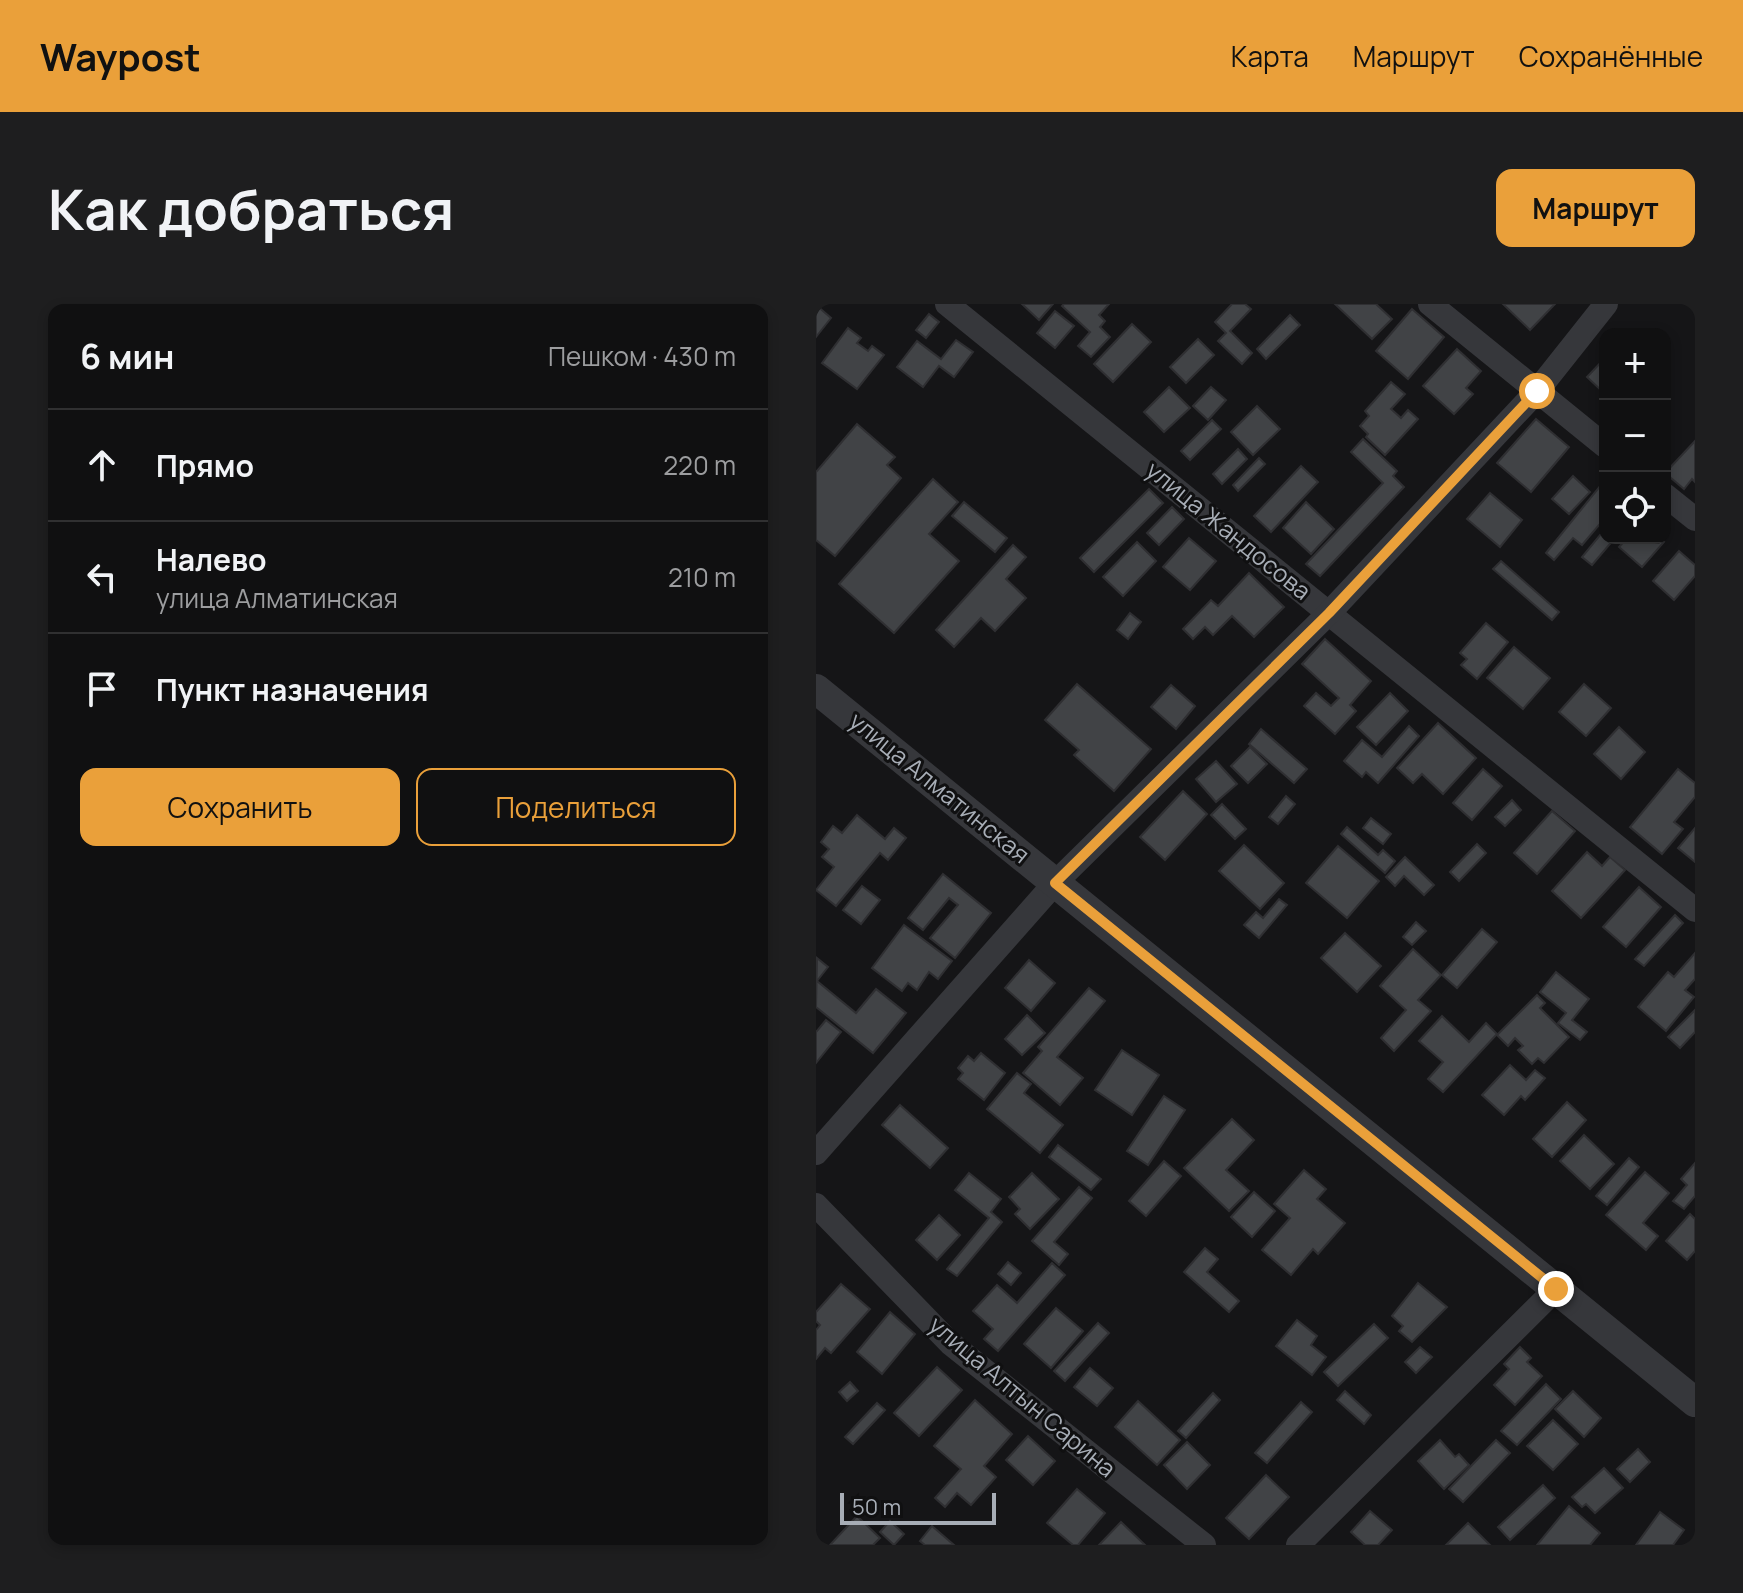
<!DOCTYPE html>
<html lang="ru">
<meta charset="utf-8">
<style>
body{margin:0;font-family:Manrope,sans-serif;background:#1e1e1f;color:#f1f3f6}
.controls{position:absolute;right:24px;top:24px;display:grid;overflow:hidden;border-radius:16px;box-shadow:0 4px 12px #0003}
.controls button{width:72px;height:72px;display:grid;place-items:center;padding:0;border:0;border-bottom:2px solid #303031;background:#101011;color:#f1f3f6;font:40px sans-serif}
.scale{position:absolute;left:24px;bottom:20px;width:156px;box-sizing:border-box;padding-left:8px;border:4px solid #a7adb6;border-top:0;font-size:22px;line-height:28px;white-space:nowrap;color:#a7adb6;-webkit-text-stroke:6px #101011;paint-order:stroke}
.stop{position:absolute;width:24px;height:24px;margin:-18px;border:6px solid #eaa03a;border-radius:50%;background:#fff}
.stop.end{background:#eaa03a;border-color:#fff;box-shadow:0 2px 8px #0008}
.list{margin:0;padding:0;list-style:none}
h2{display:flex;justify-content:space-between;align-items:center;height:104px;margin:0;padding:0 32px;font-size:34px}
h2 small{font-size:26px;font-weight:400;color:#9c9d9f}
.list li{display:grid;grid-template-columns:52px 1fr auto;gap:24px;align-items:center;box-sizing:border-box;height:112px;padding:0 32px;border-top:2px solid #303031}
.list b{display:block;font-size:30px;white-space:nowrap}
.list p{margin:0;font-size:26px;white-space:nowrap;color:#9c9d9f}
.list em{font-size:26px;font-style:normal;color:#9c9d9f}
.actions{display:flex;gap:16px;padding:24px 32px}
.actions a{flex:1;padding:18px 0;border:2px solid #eaa03a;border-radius:16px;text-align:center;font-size:28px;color:#eaa03a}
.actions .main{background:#eaa03a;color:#111}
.icon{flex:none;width:44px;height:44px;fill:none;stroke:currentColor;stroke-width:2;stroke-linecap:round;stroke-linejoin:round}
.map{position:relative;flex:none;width:879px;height:1241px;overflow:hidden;border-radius:16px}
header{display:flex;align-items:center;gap:48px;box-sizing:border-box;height:112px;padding:0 40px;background:#eaa03a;color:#111}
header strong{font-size:38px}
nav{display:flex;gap:44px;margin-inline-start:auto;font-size:28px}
.intro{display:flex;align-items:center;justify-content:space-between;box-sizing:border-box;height:192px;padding:0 48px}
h1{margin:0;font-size:56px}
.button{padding:20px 36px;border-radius:16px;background:#eaa03a;color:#111;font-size:28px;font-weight:700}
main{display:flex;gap:48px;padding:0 48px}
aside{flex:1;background:#101011;border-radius:16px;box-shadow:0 4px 12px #0003}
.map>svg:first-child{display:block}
.building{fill:#414346;stroke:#2f2f32;stroke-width:2}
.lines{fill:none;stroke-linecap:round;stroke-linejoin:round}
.minor{stroke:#36373b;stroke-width:24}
.tertiary{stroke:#36373b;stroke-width:30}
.route{stroke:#eaa03a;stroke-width:10}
.labels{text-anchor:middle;stroke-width:6;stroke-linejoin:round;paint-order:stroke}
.street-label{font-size:24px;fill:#a7adb6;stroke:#101011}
</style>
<header>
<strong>Waypost</strong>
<nav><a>Карта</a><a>Маршрут</a><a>Сохранённые</a></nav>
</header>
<div class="intro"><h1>Как добраться</h1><a class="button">Маршрут</a></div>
<main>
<aside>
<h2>6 мин<small>Пешком · 430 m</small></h2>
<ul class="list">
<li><svg class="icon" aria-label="ahead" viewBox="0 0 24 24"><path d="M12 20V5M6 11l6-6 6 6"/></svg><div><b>Прямо</b></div><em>220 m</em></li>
<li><svg class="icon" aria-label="left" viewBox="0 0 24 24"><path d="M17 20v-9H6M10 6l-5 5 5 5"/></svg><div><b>Налево</b><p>улица Алматинская</p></div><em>210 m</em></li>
<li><svg class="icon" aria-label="arrive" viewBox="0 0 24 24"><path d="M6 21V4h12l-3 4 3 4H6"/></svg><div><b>Пункт назначения</b></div></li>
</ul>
<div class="actions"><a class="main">Сохранить</a><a>Поделиться</a></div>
</aside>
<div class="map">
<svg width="879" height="1241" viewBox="0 0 879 1241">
<rect width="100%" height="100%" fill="#151517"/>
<g class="building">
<polygon points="206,0 237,0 223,16"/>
<polygon points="248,0 293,0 283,11 289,17 284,23 294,33 275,53 262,42 274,28 246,2"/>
<polygon points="416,0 429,0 435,5 414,27 436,49 426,60 402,37 410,29 399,18"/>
<polygon points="519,0 560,0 576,15 556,35"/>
<polygon points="687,0 739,0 714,26"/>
<polygon points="0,1 15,14 0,33"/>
<polygon points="596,5 628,33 592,75 560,47"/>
<polygon points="239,7 258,22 239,44 221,29"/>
<polygon points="113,10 123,18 110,34 100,26"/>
<polygon points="474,11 484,21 450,55 441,45"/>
<polygon points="316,20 335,38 297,78 278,60"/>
<polygon points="32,24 45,34 41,39 52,47 56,42 68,51 41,85 6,59"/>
<polygon points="382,35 398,51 370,79 354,63"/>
<polygon points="140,36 157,48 138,73 123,62 107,83 81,63 101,37 125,55"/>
<polygon points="641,45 665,67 650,84 657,90 638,110 607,82"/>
<polygon points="789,54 789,90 771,73"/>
<polygon points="575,78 589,90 575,105 585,114 592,106 602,115 569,151 550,133 552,130 544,122 553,112 549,107"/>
<polygon points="353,83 374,104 348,128 328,108"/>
<polygon points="395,83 410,96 392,116 377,102"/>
<polygon points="441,102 464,125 437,151 415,128"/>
<polygon points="720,115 753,143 715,188 681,159"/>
<polygon points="396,116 405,125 374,156 365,147"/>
<polygon points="41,120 79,153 71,161 85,174 19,252 0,236 0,168"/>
<polygon points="547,135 581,167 577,172 588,183 504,272 490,260 567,179 535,148"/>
<polygon points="879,137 879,178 876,175 868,185 849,169"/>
<polygon points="422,145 431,155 406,180 397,170"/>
<polygon points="443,154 449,160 422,187 417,181"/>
<polygon points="485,162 502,178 455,228 438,212"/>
<polygon points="757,172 774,188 753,210 736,195"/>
<polygon points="117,175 142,198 113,230 143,257 78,329 23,280"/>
<polygon points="789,176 789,214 766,241 757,234 738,256 730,249"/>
<polygon points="333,185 347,199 278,268 264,254"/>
<polygon points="674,189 706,216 684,243 651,215"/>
<polygon points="148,198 191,234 179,248 136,212"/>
<polygon points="490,198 518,225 495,250 467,224"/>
<polygon points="356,203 368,215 343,241 331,229"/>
<polygon points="789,225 789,234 799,234 776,261 766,253"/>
<polygon points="373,234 400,257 374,286 347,263"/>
<polygon points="811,234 843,234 848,238 826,263 803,243"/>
<polygon points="321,238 340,257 307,292 287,273"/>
<polygon points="197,241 210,253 190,275 210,294 179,327 165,314 138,343 120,326"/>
<polygon points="863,247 879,261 879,272 858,296 837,277"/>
<polygon points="685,257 743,308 736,316 677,265"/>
<polygon points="433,269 468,303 438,333 416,312 397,331 389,323 377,335 367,325 395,296 402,302"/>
<polygon points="314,309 325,318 312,335 301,326"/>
<polygon points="670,319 692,338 661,375 645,361 651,355 644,349"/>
<polygon points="509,335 555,377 534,401 540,407 519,430 488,402 500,389 515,402 523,394 486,360"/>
<polygon points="698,343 734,374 707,405 671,374"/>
<polygon points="261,380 335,445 298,487 258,451 263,446 229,416"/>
<polygon points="768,380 795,404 770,432 743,408"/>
<polygon points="355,381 379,402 360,425 335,403"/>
<polygon points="574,389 592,407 560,441 541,423"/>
<polygon points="622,419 660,454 627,490 606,470 597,479 581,464"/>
<polygon points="593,422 603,432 562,479 550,468 546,473 528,457 546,436 566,453"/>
<polygon points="803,423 829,448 805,475 778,450"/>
<polygon points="445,425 491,465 478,479 433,440"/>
<polygon points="434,443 451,460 432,479 415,462"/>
<polygon points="400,457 421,480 400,498 380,475"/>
<polygon points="667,465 686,482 656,516 637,499"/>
<polygon points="862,465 879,479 879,493 858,518 867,525 846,550 814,523"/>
<polygon points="367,487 391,510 349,556 324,533"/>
<polygon points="470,492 479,500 462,520 453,513"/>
<polygon points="696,496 705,506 689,522 679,513"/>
<polygon points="406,500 430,525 419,535 395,511"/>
<polygon points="736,507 759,527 721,570 698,549"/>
<polygon points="41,511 69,535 78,524 90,534 72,556 64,549 20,602 0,586 18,563 6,553 13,545 5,538 17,522 26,529"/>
<polygon points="555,514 575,530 567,540 547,524"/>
<polygon points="531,523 562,551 567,546 579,557 569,569 525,530"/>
<polygon points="879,524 879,558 862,544"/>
<polygon points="661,540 670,549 643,577 634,568"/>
<polygon points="428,541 468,579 444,605 403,567"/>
<polygon points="522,542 563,577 531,614 490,579"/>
<polygon points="771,548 786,562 794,553 809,566 765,614 736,587"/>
<polygon points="589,553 618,581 608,591 588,572 579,582 570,573"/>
<polygon points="127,570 175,609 139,654 114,634 142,601 133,594 107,626 92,614"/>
<polygon points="46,582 64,596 45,620 27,606"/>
<polygon points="823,583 845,603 810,643 787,623"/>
<polygon points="463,595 471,601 443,634 428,621 440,608 447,614"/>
<polygon points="859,611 867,619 828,662 819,655"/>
<polygon points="600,618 610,627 596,641 587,633"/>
<polygon points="88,621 136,657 122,675 113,668 101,686 92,679 86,687 56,664"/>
<polygon points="666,625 681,638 641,684 626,671"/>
<polygon points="529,629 565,662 541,688 505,654"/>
<polygon points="597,645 625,671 602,696 615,707 578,747 565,734 590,706 564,682"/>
<polygon points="879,649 879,675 869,686 878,693 850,727 822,703 852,668 858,673"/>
<polygon points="1,654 12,663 1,677 40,709 60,685 90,709 57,749 0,703"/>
<polygon points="213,656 239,679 215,707 189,684"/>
<polygon points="740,668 773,695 756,716 771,728 764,736 742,719 750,709 724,688"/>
<polygon points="273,684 289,697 241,753 267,774 244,801 207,769 226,747 222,743"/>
<polygon points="721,691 729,699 724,704 753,733 728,759 722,754 716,760 702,746 707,742 699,734 692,742 681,731"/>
<polygon points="879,706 879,728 864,744 852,733"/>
<polygon points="211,711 229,729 206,751 189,735"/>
<polygon points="626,712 653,738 670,719 681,730 627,788 612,775 627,758 603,737"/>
<polygon points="10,716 25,728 0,759 0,728"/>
<polygon points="306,746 343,771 316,811 279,786"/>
<polygon points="165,749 189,769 168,796 142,775 147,769 142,764 152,752 158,757"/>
<polygon points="694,761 710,776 719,766 729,774 709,796 705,792 688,811 666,791"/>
<polygon points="201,769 215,780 208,789 247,821 224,849 171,805"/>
<polygon points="348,792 369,806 332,861 311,847"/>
<polygon points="751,798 770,816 736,853 717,835"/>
<polygon points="84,801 132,844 114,864 66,821"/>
<polygon points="416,815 438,836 410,866 433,887 413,907 368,864"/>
<polygon points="768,831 798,860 774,885 744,857"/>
<polygon points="242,841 285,875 275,886 233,853"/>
<polygon points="813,854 823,863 791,901 780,892"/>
<polygon points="348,857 365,872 330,912 313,897"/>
<polygon points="879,859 879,892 868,905 857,897 871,881 865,875"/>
<polygon points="488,866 510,885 501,895 529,919 502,950 497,945 475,971 446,946 474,914 458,900"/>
<polygon points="829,868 853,889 827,919 842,932 830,946 790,911"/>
<polygon points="153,869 185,895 175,908 186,918 141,972 131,965 173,914 139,886"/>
<polygon points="216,869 243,895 214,925 199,910 204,905 193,893"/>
<polygon points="263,883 276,894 238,938 252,950 243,961 216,937"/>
<polygon points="438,888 459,907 436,933 415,913"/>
<polygon points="874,910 879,915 879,947 871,956 850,937"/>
<polygon points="123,911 144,931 121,956 100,936"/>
<polygon points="389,944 402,955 391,968 423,997 413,1008 368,968"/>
<polygon points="192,958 205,969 195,981 182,970"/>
<polygon points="236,959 249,971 182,1047 168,1035 177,1025 157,1007 181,981 201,999"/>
<polygon points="602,979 631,1003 596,1038 583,1027 587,1022 576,1012"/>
<polygon points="25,980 54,1005 15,1049 9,1044 0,1055 0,1026 4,1021 0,1017 0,1008"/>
<polygon points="240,1004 267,1027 235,1064 208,1040"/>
<polygon points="74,1008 99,1030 66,1070 41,1048"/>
<polygon points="481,1016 501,1032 495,1041 510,1053 496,1071 460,1042"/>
<polygon points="282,1019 293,1029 249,1077 238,1067"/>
<polygon points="558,1020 572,1034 522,1082 508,1068"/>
<polygon points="604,1043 616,1053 600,1069 589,1058"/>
<polygon points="704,1043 715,1054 711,1058 726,1072 699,1101 678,1081 693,1065 688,1060"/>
<polygon points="121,1063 146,1086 103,1132 78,1109"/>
<polygon points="274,1064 297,1084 281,1102 258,1083"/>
<polygon points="34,1078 42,1087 31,1097 23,1088"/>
<polygon points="730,1080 745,1095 701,1141 685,1127"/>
<polygon points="529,1087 555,1111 548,1120 521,1096"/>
<polygon points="757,1087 785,1114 768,1133 739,1105"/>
<polygon points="397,1089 404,1096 370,1134 362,1127"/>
<polygon points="159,1096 196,1130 168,1162 180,1173 155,1201 141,1189 129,1203 119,1194 145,1165 118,1142"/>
<polygon points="322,1097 364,1136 341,1161 299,1123"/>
<polygon points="485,1098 496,1108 451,1159 439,1149"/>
<polygon points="61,1099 69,1106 37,1140 29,1133"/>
<polygon points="737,1116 762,1140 737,1166 711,1142"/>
<polygon points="212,1132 239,1157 217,1181 190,1156"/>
<polygon points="624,1136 639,1153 643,1150 653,1161 628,1185 602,1157"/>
<polygon points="680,1136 694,1149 647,1198 633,1185"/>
<polygon points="371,1138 394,1161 371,1185 348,1161"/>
<polygon points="822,1145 834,1158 814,1178 801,1165"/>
<polygon points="788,1164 807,1184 779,1209 770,1200 766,1203 756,1193"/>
<polygon points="450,1171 473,1193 433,1235 410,1214"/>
<polygon points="727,1181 739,1194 694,1236 682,1223"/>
<polygon points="261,1185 289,1209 262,1241 257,1241 231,1219"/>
<polygon points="753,1202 784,1229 774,1241 721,1241"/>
<polygon points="554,1207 576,1226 562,1241 549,1241 535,1228"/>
<polygon points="844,1208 868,1226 857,1241 820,1241"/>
<polygon points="41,1212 64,1234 57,1241 14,1241"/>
<polygon points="74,1217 88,1230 78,1241 64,1228"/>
<polygon points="305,1218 329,1241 283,1241"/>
<polygon points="652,1219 674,1241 630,1241"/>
<polygon points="116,1222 138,1241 109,1241 104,1237"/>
</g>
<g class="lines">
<g class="minor">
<polyline points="131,0 879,606"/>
<polyline points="614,0 789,142"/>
<polyline points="849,191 879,215"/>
<polyline points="0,849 239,579 513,309 721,87 790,0"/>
<polyline points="0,901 134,1039 388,1241"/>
<polyline points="482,1241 740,985"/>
</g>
<polyline class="tertiary" points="0,385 879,1098"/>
</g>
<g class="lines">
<polyline class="route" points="721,87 513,309 239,579 740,985"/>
</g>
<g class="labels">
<g class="street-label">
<text transform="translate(412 227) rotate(39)" y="8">улица Жандосова</text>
<text transform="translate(123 484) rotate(39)" y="8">улица Алматинская</text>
<text transform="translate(206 1093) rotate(40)" y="8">улица Алтын Сарина</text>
</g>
</g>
</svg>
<div class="controls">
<button>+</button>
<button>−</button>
<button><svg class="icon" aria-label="locate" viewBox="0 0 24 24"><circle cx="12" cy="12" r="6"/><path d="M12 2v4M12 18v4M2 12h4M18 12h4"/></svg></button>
</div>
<div class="scale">50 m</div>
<div class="stop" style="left:721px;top:87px"></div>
<div class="stop end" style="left:740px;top:985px"></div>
</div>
</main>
